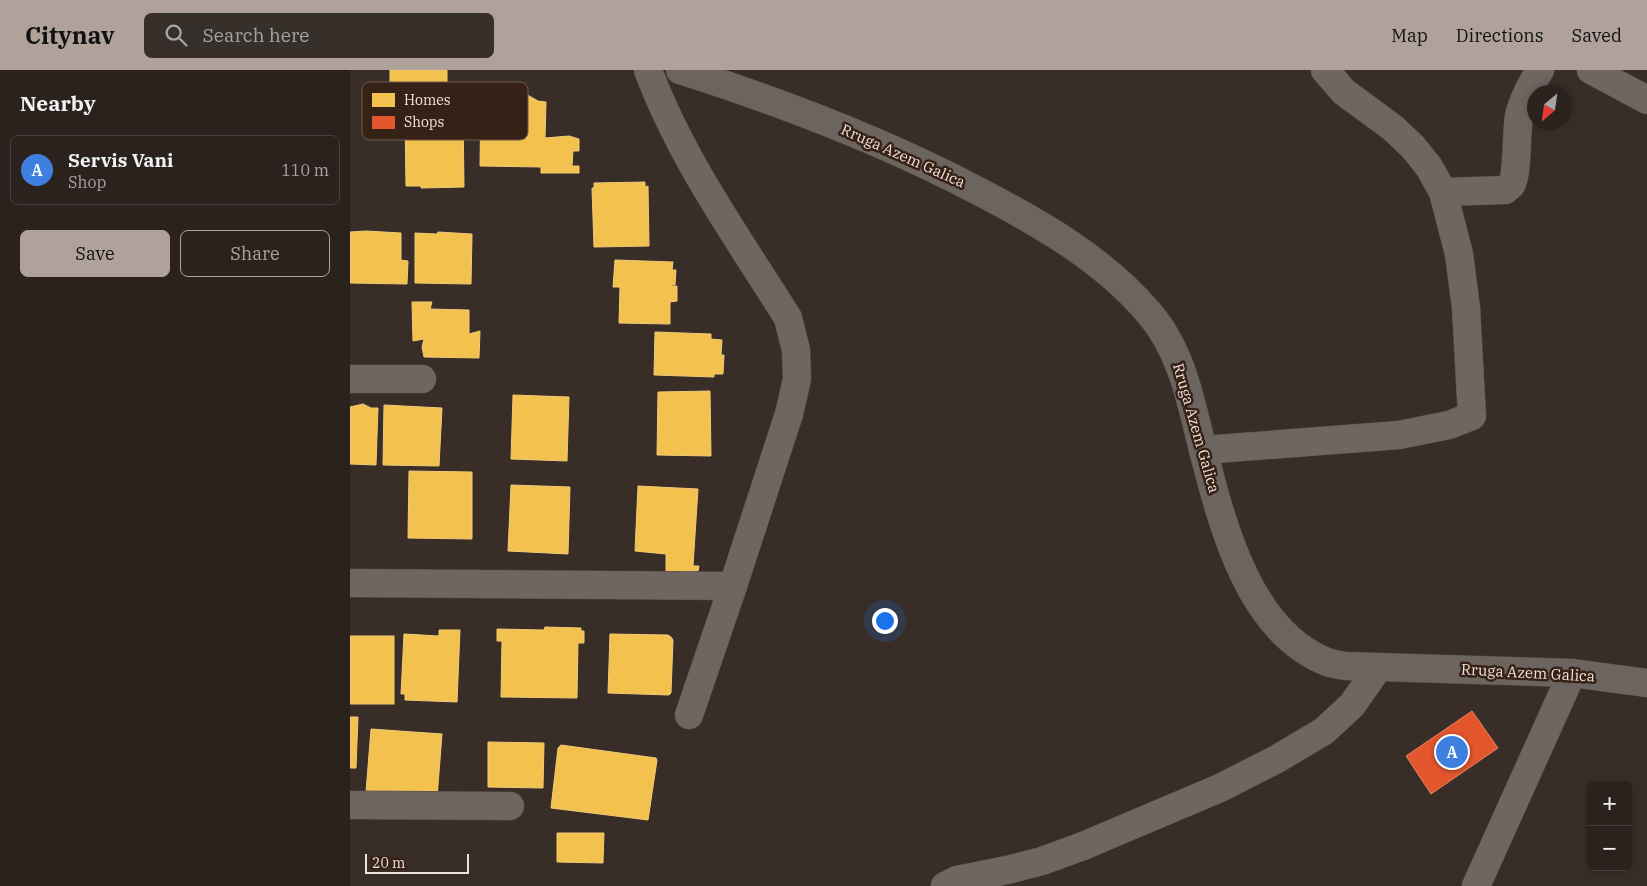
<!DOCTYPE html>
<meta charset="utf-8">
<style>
body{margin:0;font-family:"IBM Plex Serif",serif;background:#372f2a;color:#f1f3f6}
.controls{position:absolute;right:15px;bottom:15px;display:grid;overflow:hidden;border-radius:8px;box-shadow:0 2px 8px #0003}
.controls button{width:45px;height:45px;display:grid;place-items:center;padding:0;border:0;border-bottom:1px solid #473f3b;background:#2b221d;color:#f1f3f6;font:25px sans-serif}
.compass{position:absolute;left:1177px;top:15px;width:45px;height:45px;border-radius:50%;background:#2b221d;box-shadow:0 2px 8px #0003;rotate:209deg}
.scale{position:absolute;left:15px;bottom:12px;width:104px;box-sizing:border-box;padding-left:5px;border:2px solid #f0e1d9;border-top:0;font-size:14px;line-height:18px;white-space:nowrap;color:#f0e1d9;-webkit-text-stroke:4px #362116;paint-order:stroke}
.you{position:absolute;left:534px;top:550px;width:18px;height:18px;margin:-12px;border:4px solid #fff;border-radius:50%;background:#1a73e8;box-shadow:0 0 0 8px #1a73e833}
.badge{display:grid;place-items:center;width:32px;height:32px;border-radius:50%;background:#b0a29b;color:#fff;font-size:16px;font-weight:700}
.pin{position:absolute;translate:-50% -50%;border:2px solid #fff;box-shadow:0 1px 5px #0006}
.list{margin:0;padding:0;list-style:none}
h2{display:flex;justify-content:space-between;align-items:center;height:65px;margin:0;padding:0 20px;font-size:21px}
h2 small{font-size:16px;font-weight:400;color:#a6a4a4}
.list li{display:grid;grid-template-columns:32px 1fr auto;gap:15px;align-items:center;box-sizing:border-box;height:70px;margin:0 10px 10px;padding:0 10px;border:1px solid #473f3b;border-radius:8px}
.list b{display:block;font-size:19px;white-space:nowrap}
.list p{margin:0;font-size:16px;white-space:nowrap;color:#a6a4a4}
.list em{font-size:16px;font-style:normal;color:#a6a4a4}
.actions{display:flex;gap:10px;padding:15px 20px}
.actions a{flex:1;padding:11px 0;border:1px solid #b0a29b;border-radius:8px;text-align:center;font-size:18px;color:#b0a29b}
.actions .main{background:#b0a29b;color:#111}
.icon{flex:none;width:28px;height:28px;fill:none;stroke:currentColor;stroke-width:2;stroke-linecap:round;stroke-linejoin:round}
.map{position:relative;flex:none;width:1297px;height:816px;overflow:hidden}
header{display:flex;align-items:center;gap:30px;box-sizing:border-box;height:70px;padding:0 25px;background:#b0a29b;color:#111}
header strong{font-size:24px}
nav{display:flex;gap:28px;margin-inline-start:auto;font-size:18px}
.search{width:350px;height:45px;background:#372f2a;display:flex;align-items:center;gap:12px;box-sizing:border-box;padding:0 18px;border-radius:8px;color:#a6a4a4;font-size:19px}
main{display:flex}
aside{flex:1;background:#2b221d}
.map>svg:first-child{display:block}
.homes{fill:#f2c14e;stroke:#f1cb78}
.shops{fill:#e4572e;stroke:#e88061}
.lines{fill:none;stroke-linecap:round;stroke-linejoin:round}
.street-casing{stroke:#564a45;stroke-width:29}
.secondary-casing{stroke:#564a45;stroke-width:29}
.street{stroke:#6f6561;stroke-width:28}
.secondary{stroke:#6b645f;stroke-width:28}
.labels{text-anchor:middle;stroke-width:5;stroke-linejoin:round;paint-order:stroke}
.street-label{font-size:15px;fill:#f0e1d9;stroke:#362116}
.key{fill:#362116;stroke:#6e5b50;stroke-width:1}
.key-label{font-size:14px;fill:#f0e1d9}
</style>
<header>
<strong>Citynav</strong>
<div class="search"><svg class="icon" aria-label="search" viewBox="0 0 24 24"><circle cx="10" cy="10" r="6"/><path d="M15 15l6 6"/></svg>Search here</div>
<nav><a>Map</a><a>Directions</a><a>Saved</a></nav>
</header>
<main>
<aside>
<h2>Nearby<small></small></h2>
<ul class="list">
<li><span class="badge" style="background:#3f7fe0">A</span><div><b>Servis Vani</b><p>Shop</p></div><em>110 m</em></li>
</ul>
<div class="actions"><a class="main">Save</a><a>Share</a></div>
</aside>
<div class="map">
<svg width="1297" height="816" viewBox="0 0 1297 816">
<rect width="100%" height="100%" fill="#392d27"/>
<g class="homes">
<polygon points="40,0 97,0 97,29 40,28"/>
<polygon points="131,19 167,19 168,22 174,23 188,31 196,32 195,68 219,66 229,69 229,81 223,81 222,96 229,96 229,103 191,103 191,97 130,96"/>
<polygon points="70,43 113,44 114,117 71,118 71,116 56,116 55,46 70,45"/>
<polygon points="295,112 295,117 298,116 299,176 244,177 242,118 244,118 244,113"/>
<polygon points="16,161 51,163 51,190 58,191 57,214 0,213 0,162"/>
<polygon points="88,162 122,164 121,214 65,213 65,163 87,164"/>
<polygon points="265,190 323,192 322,200 326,200 325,215 322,214 322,216 327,216 327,231 320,232 320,254 269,253 270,217 263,217"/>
<polygon points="62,232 82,232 80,239 119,240 119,264 130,261 129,288 74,287 72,277 74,269 63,271"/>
<polygon points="305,262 361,264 361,269 372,270 371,285 374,285 373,304 364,304 364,307 304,305"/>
<polygon points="360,321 361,386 307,385 308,322"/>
<polygon points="163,325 219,327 217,391 161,389"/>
<polygon points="13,334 21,338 28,338 26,395 0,394 0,337"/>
<polygon points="34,335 92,338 89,396 33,395"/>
<polygon points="59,401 122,402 122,469 58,468"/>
<polygon points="161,415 220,417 218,484 158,481"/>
<polygon points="288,416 348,419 343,496 349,496 348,501 343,501 342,504 316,504 316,484 285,481"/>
<polygon points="195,557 231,558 231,561 234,561 234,573 228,573 227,628 151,627 152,571 147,571 147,559 194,560"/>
<polygon points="89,560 110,560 107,632 55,630 55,624 51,624 54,564 89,566"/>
<polygon points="260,564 318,565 321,567 323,570 321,623 319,625 258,623"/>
<rect x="0" y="566" width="44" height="68"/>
<polygon points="0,647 8,647 6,698 0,698"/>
<polygon points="21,659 92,664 87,728 16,722"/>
<polygon points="138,672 194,673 193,718 138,717"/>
<polygon points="211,675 306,688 307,690 298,750 201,738 208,678"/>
<polygon points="207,763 254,763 253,793 207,792"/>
</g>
<polygon class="shops" points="1122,641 1148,678 1081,724 1056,686"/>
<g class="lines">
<g class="street-casing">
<g id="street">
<path d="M 298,0 C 331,89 388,168 438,248 L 446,280 L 447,309 L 439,344 L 383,516 L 339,645"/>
<polyline points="1241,0 1297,30"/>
<path d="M 1093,122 L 1155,120 C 1157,118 1159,117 1161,115 C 1168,105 1166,62 1169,46 C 1173,29 1181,15 1190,0"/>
<polyline points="0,309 72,309"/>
<polyline points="853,380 1049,365 1099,355 1122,346 1116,238 1109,184 1093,122 1079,97 1063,77 1043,58 994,22 975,0"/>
<polyline points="0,513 383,516"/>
<polyline points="0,735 160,736"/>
<polyline points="595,816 607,810 657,800 692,791 733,776 870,718 927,689 974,661 1002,635 1028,598"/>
<polyline points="1126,816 1222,603"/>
</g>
</g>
<g class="secondary-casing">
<path id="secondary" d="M 330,0 C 434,33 536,72 632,123 C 693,155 754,190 799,243 C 832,281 841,332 853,380 C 872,453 898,561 977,592 C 983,594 989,595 995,596 L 1222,603 L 1297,613"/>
</g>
<use href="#street" class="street"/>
<use href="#secondary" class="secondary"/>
</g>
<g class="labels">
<g class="street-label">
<text transform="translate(553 86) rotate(24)" y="5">Rruga Azem Galica</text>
<text transform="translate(846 358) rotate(74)" y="5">Rruga Azem Galica</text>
<text transform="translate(1178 603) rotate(3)" y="5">Rruga Azem Galica</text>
</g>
</g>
<rect x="12" y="12" width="166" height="58" rx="8" class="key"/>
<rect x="22" y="23" width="23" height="14" fill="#f2c14e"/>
<rect x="22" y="46" width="23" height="13" fill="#e4572e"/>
<g class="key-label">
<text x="54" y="35">Homes</text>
<text x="54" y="57">Shops</text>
</g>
</svg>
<div class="controls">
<button>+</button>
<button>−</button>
</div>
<svg class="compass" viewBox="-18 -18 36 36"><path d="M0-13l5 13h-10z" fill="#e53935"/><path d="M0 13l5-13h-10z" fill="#a6a4a4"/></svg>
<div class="scale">20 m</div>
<div class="you"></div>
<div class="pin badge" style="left:1102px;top:682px;background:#3f7fe0">A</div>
</div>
</main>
